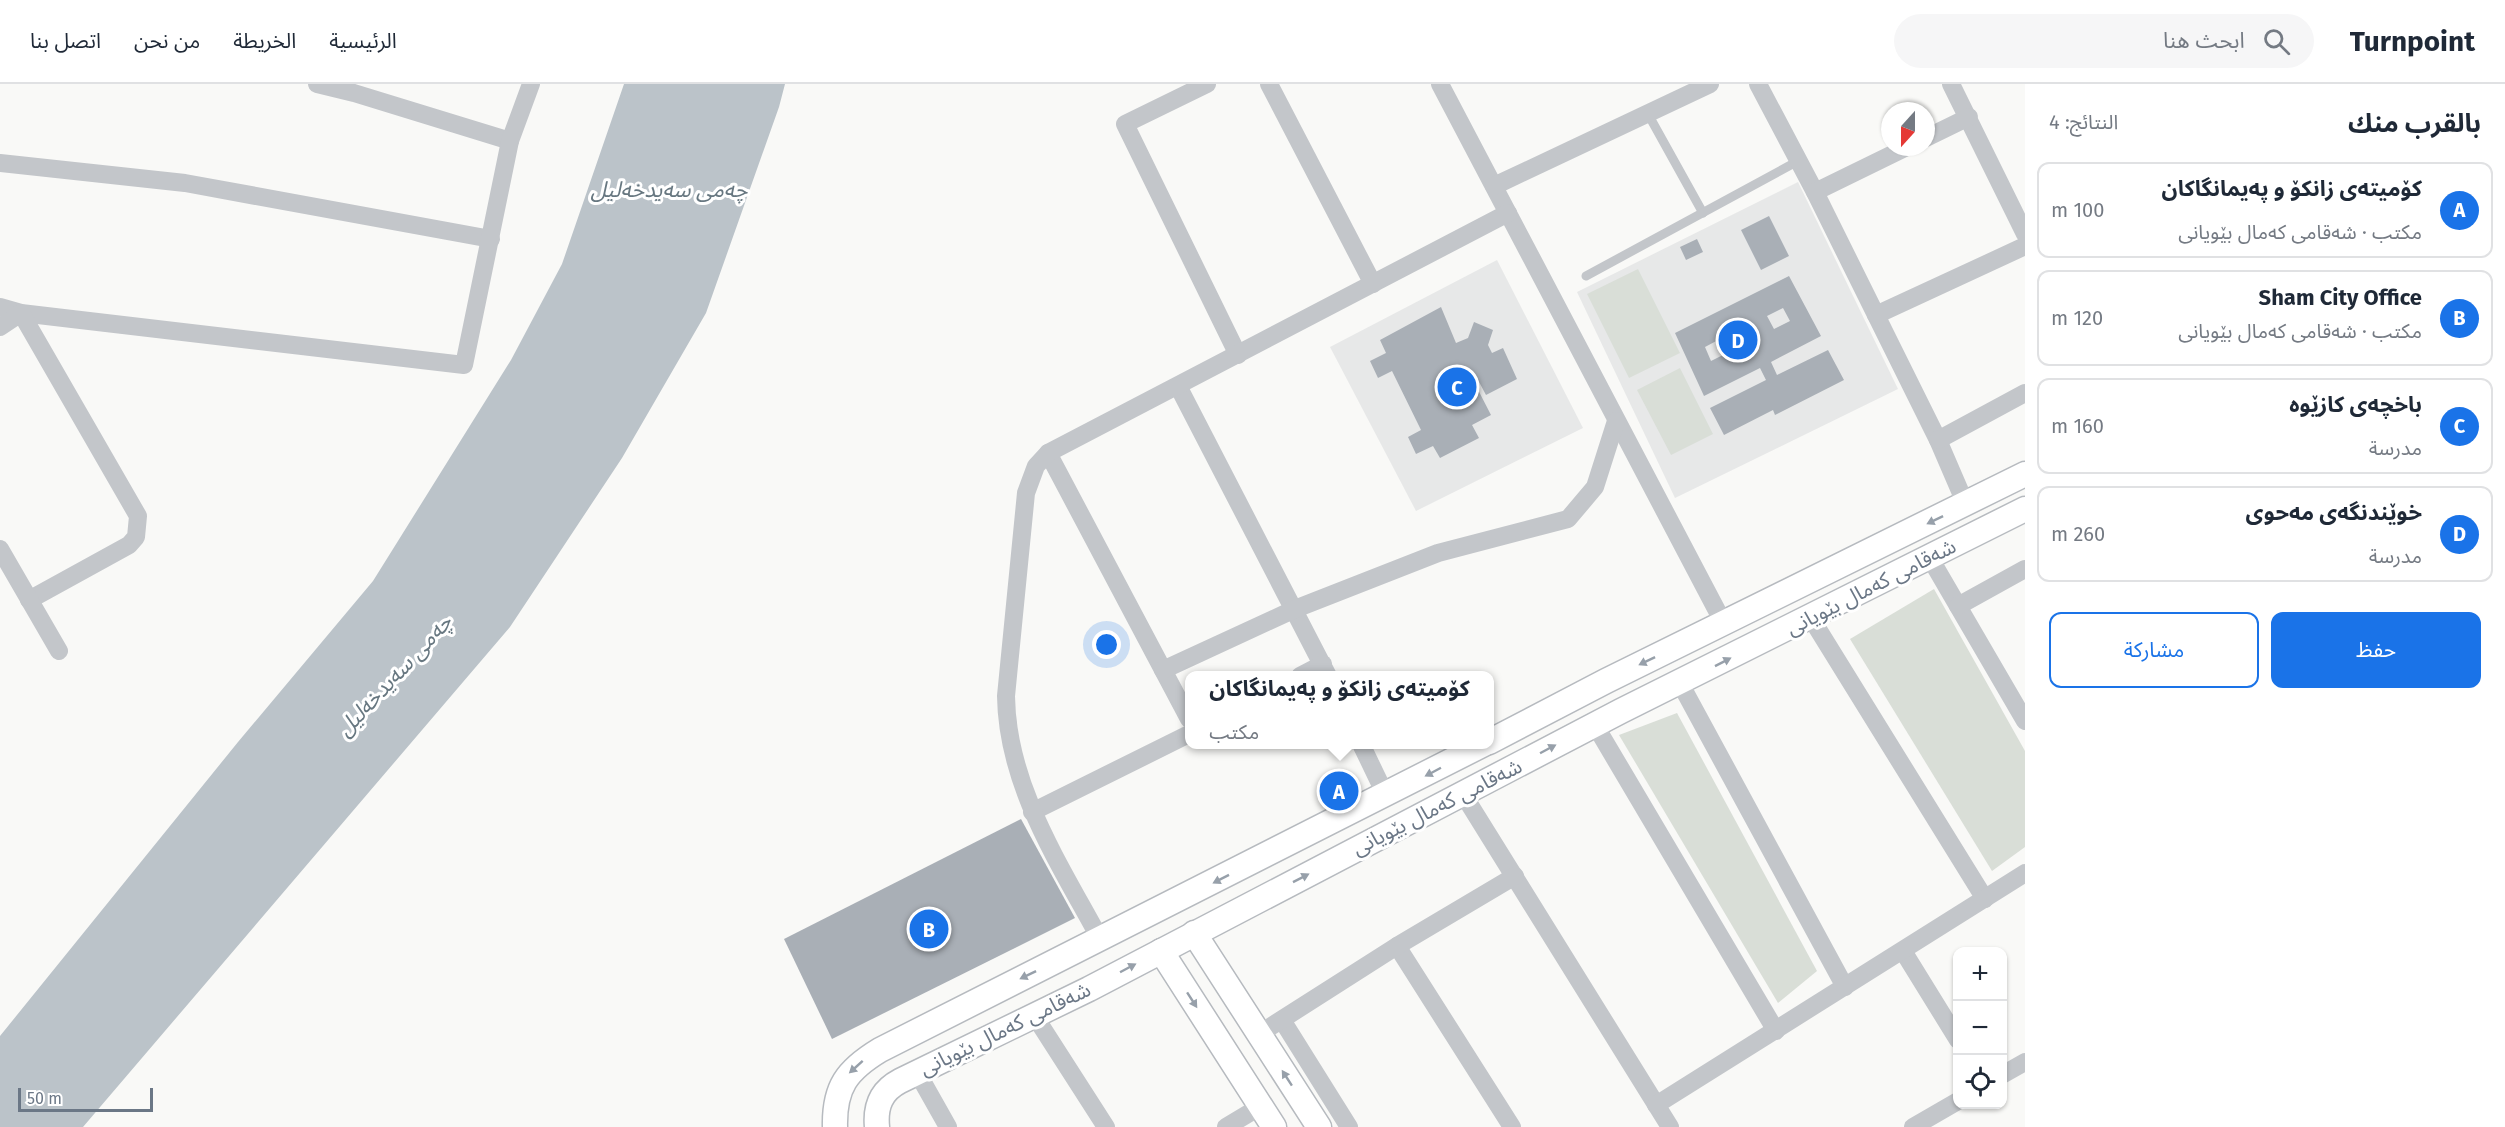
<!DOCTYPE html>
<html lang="ar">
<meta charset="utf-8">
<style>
body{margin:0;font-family:"Fira Sans","Noto Sans Arabic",sans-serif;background:#f6f6f7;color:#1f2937;direction:rtl}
.controls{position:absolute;right:18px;bottom:18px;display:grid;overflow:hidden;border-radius:12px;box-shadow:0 2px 4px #0004}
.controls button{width:54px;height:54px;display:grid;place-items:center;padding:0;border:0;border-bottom:2px solid #e0e1e3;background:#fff;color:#1f2937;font:30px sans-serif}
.compass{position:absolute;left:1881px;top:18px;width:54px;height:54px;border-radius:50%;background:#fff;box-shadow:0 2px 4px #0004;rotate:201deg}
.scale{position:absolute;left:18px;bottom:15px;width:135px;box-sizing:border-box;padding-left:6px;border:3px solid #6b7786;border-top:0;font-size:16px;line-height:21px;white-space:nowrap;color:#6b7786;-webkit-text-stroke:4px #fff;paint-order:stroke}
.you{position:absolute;left:1107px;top:561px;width:21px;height:21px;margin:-15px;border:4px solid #fff;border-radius:50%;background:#1a73e8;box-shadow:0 0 0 9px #1a73e833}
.badge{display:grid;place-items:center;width:39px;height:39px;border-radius:50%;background:#1a73e8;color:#fff;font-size:20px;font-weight:700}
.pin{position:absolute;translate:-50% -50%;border:3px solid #fff;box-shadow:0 2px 6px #0006}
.popup{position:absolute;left:1185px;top:587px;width:309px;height:78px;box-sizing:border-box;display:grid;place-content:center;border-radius:12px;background:#fff;filter:drop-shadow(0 2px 4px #0005);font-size:20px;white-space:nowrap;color:#747a83}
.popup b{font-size:22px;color:#1f2937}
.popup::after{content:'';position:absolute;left:50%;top:100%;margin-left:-12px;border:12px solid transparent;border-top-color:#fff}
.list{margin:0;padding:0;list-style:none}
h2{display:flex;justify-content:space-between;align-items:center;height:78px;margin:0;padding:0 24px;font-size:26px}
h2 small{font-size:20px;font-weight:400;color:#747a83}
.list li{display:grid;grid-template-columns:39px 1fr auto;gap:18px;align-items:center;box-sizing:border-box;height:96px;margin:0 12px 12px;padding:0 12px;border:2px solid #e0e1e3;border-radius:12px}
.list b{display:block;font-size:22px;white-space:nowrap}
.list p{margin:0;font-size:20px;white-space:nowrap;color:#747a83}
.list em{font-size:20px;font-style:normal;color:#747a83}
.actions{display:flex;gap:12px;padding:18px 24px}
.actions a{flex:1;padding:14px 0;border:2px solid #1a73e8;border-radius:12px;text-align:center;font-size:21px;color:#1a73e8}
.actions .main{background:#1a73e8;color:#fff}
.icon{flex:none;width:33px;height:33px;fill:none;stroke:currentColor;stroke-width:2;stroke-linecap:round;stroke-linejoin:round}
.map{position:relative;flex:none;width:2025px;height:1043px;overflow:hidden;direction:ltr}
header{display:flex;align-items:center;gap:36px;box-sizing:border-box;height:84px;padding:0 30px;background:#fff;border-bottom:2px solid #e0e1e3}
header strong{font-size:28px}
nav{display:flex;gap:33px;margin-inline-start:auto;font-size:21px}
.search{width:420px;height:54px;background:#f6f6f7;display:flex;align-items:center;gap:15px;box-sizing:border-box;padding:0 21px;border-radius:33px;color:#747a83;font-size:22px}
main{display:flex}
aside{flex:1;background:#fff}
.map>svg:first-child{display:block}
.built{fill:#e7e8e8}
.green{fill:#d9ded7}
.water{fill:#bbc3c9}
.building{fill:#a9afb6;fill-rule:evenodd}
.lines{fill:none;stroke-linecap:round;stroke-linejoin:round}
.secondary-casing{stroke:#b6babf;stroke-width:27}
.lane{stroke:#c3c6ca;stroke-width:9}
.street{stroke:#c3c6ca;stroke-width:18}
.secondary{stroke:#fff;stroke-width:24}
.oneway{fill:#97a0aa}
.labels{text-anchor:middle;stroke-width:6;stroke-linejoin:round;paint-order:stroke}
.street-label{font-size:21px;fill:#6b7786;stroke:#fff}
.water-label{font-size:22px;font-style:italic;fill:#677780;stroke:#fff}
</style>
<header>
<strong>Turnpoint</strong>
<div class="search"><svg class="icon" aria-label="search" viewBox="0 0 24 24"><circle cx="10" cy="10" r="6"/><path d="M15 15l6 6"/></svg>ابحث هنا</div>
<nav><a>الرئيسية</a><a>الخريطة</a><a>من نحن</a><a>اتصل بنا</a></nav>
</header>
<main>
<aside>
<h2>بالقرب منك<small>النتائج: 4</small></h2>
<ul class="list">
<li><span class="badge">A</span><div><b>کۆمیتەی زانکۆ و پەیمانگاکان</b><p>مكتب · شەقامی کەمال بێویانی</p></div><em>100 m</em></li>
<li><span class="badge">B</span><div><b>Sham City Office</b><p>مكتب · شەقامی کەمال بێویانی</p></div><em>120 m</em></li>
<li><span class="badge">C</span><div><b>باخچەی کازێوە</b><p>مدرسة</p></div><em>160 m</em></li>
<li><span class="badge">D</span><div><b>خوێندنگەی مەحوی</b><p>مدرسة</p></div><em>260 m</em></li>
</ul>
<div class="actions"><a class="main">حفظ</a><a>مشاركة</a></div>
</aside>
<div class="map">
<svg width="2025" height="1043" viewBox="0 0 2025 1043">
<rect width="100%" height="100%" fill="#f9f9f7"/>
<g class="built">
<polygon points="1798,98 1898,305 1675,414 1577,208"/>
<polygon points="1497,176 1583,344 1416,427 1330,263"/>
</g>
<g class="green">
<polygon points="1638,185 1680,269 1629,294 1587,210"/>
<polygon points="1680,284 1713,350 1671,371 1637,306"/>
<polygon points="1934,505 2025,667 2025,763 1992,787 1850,555"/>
<polygon points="1677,629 1817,887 1778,919 1619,651"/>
</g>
<polygon class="water" points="624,0 785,0 779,23 706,229 622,374 510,543 83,1043 0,1043 0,952 238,658 373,497 511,276 562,180"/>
<g class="building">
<polygon points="1769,132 1789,172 1761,186 1741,146"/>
<polygon points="1697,155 1703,168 1686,176 1680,163"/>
<path d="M 1789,192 L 1821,252 L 1771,278 L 1777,291 L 1828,266 L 1844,296 L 1775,331 L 1773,326 L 1724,351 L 1710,324 L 1766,296 L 1760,284 L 1704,312 L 1675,249 ZM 1783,224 L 1790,237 L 1774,245 L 1767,232 ZM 1720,255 L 1727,269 L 1711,277 L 1705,263 Z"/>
<polygon points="1441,223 1456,259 1468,254 1474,238 1493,246 1488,261 1492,269 1503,264 1517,295 1486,311 1478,296 1474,298 1491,331 1472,341 1479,354 1440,374 1433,362 1416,370 1408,353 1421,346 1392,287 1378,294 1370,277 1386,269 1380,256"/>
<polygon points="1021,735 1075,834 832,955 784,855"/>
</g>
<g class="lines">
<g class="secondary-casing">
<g id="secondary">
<polyline points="1489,658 1606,597 2025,390"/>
<polyline points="1194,849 1319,1043"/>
<polyline points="1161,867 1274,1043"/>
<path d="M 835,1043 C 834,1003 847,986 880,966 L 1484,660"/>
<path d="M 877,1043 C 875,1022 881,1007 900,997 L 1089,905 L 1621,627 L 2025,425"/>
</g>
</g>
<g class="lane">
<polyline points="1648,30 1703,129"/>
<polyline points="1586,192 1798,77"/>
</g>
<g class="street">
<polyline points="317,0 354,9 510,57"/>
<polyline points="1207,0 1125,40 1238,271"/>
<polyline points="1269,0 1373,200"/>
<polyline points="1440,0 1724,540"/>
<polyline points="1758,0 1815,108 1938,356 1966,421"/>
<polyline points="1951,0 2025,150"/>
<polyline points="1926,54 1969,33"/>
<polyline points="0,79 185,99 491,155"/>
<polyline points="1494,102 1710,0"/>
<polyline points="1815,108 1907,63"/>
<polyline points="0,223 21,229 464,281 510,57 531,0"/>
<polyline points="1876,231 2025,162"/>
<polyline points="0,243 21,229 138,432 136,453 129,461 29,516"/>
<polyline points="1178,302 1328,592"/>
<polyline points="1938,356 2025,309"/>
<polyline points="1048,369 1189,635"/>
<polyline points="0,465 59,567"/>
<polyline points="1930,474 2025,637"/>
<polyline points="1958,522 2025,485"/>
<polyline points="1811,534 1985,815"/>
<polyline points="1163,586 1295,525 1438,469 1568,435 1595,403 1616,337"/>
<polyline points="1300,592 1323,580"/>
<polyline points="1680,599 1845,903"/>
<polyline points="1595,641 1776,947"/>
<polyline points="1361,660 1386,712"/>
<polyline points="1463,710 1670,1043"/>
<polyline points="1032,728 1189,650"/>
<path d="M 1100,855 C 1059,779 1007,701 1006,612 L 1026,409 L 1036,382 L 1048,369 L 1508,129"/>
<polyline points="1397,862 1512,1043"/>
<polyline points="1903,867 1958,956"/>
<polyline points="1034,931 1106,1043"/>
<polyline points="1282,936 1349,1043"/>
<polyline points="1259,950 1397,862 1515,792"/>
<polyline points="917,988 948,1043"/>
<polyline points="2002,991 2025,978"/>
<polyline points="1656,1021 2025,789"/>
<polyline points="1226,1043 1261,1022"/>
<polyline points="1913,1043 1958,1017"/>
</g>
<use href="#secondary" class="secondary"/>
</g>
<defs><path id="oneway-solid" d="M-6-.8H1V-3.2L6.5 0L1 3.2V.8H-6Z" transform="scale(1.5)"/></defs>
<g class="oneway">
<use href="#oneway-solid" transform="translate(1935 436) rotate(154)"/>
<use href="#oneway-solid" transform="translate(1647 577) rotate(154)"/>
<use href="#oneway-solid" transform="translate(1723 578) rotate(-27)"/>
<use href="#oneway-solid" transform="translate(1548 665) rotate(-28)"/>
<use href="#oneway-solid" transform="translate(1433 688) rotate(152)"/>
<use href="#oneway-solid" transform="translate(1301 794) rotate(-27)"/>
<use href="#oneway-solid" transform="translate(1221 795) rotate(153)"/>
<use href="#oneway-solid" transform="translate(1128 884) rotate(-28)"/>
<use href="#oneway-solid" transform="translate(1028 891) rotate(154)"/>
<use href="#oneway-solid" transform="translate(1192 916) rotate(57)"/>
<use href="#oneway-solid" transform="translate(856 983) rotate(138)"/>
<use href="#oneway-solid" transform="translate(1287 994) rotate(-123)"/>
</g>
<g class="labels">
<g class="street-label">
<text transform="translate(1871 503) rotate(-27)" y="7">شەقامی کەمال بێویانی</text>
<text transform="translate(1437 723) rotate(-27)" y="7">شەقامی کەمال بێویانی</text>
<text transform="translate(1005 945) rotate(-26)" y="7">شەقامی کەمال بێویانی</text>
</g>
<g class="water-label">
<text x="669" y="113">چەمی سەیدخەلیل</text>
<text transform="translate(394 591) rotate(-47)" y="8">چەمی سەیدخەلیل</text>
</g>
</g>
</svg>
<div class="controls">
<button>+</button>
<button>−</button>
<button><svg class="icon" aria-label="locate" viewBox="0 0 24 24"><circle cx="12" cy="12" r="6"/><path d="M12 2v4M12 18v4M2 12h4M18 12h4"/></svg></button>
</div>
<svg class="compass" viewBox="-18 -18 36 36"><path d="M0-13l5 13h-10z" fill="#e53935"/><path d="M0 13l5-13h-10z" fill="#747a83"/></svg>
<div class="scale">50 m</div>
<div class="you"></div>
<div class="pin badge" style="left:1339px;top:707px">A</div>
<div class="popup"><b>کۆمیتەی زانکۆ و پەیمانگاکان</b>مكتب</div>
<div class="pin badge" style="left:929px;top:845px">B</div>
<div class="pin badge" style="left:1457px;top:303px">C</div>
<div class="pin badge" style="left:1738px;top:256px">D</div>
</div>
</main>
